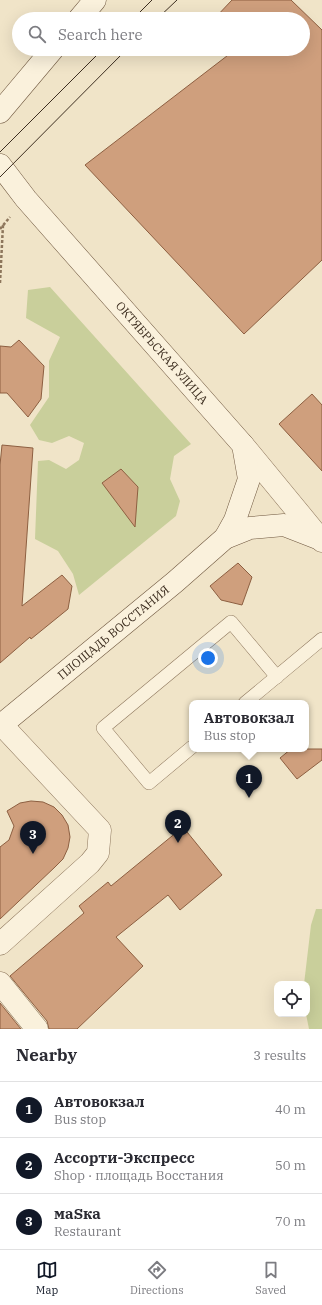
<!DOCTYPE html>
<meta charset="utf-8">
<style>
body{margin:0;font-family:"IBM Plex Serif",serif;background:#f7f7f7;color:#2b2b33}
.controls{position:absolute;right:12px;bottom:12px;display:grid;overflow:hidden;border-radius:8px;box-shadow:0 4px 16px #0002}
.controls button{width:36px;height:36px;display:grid;place-items:center;padding:0;border:0;border-bottom:1px solid #e1e1e2;background:#fff;color:#2b2b33;font:20px sans-serif}
.you{position:absolute;left:208px;top:658px;width:14px;height:14px;margin:-10px;border:3px solid #fff;border-radius:50%;background:#1a73e8;box-shadow:0 0 0 6px #1a73e833}
.badge{display:grid;place-items:center;width:26px;height:26px;border-radius:50%;background:#111827;color:#fff;font-size:13px;font-weight:700}
.pin{position:absolute;translate:-50% -33px;filter:drop-shadow(0 1px 2px #0008)}
.pin::after{content:'';position:absolute;top:21px;width:14px;height:12px;background:inherit;clip-path:polygon(0 0,100% 0,50% 100%)}
.popup{position:absolute;left:189px;top:700px;width:120px;height:52px;box-sizing:border-box;display:grid;place-content:center;border-radius:8px;background:#fff;filter:drop-shadow(0 1px 3px #0005);font-size:13px;white-space:nowrap;color:#7c7c81}
.popup b{font-size:15px;color:#2b2b33}
.popup::after{content:'';position:absolute;left:50%;top:100%;margin-left:-8px;border:8px solid transparent;border-top-color:#fff}
.list{margin:0;padding:0;list-style:none}
h2{display:flex;justify-content:space-between;align-items:center;height:52px;margin:0;padding:0 16px;font-size:17px}
h2 small{font-size:13px;font-weight:400;color:#7c7c81}
.list li{display:grid;grid-template-columns:26px 1fr auto;gap:12px;align-items:center;box-sizing:border-box;height:56px;padding:0 16px;border-top:1px solid #e1e1e2}
.list b{display:block;font-size:15px;white-space:nowrap}
.list p{margin:0;font-size:13px;white-space:nowrap;color:#7c7c81}
.list em{font-size:13px;font-style:normal;color:#7c7c81}
.icon{flex:none;width:22px;height:22px;fill:none;stroke:currentColor;stroke-width:2;stroke-linecap:round;stroke-linejoin:round}
.map{position:relative;flex:none;width:322px;height:1029px;overflow:hidden}
.search{position:absolute;background:#fff;box-shadow:0 4px 16px #0002;left:12px;right:12px;top:12px;height:44px;display:flex;align-items:center;gap:10px;box-sizing:border-box;padding:0 14px;border-radius:22px;color:#7c7c81;font-size:15px}
.sheet{height:220px;background:#fff}
nav{display:flex;justify-content:space-around;align-items:center;box-sizing:border-box;height:56px;border-top:1px solid #e1e1e2;background:#fff;font-size:11px;color:#7c7c81}
nav a{display:grid;justify-items:center;gap:2px}
nav .on{color:#111827}
.map>svg:first-child{display:block}
.green{fill:#c9cf9b}
.building{fill:#cf9f7d;stroke:#8d5f41}
.lines{fill:none;stroke-linecap:round;stroke-linejoin:round}
.service-casing{stroke:#8d765c;stroke-width:14}
.minor-casing{stroke:#8d765c;stroke-width:23}
.tertiary-casing{stroke:#8d765c;stroke-width:23}
.secondary-casing{stroke:#6f573f;stroke-width:23}
.path{stroke:#8d765c;stroke-width:2.5;stroke-dasharray:3 2;stroke-linecap:butt}
.service{stroke:#faf1dc;stroke-width:13}
.minor{stroke:#faf1dc;stroke-width:22}
.tertiary{stroke:#faf1dc;stroke-width:22}
.secondary{stroke:#faf1dc;stroke-width:22}
.tram{stroke:#3d2e20;stroke-width:1}
.labels{text-anchor:middle;stroke-width:4;stroke-linejoin:round;paint-order:stroke}
.street-label{font-size:12px;fill:#3d2e20;stroke:#f7eed8}
</style>
<div class="map">
<svg width="322" height="1029" viewBox="0 0 322 1029">
<rect width="100%" height="100%" fill="#f0e4c8"/>
<g class="green">
<polygon points="50,287 191,444 174,456 170,479 180,501 176,516 79,595 73,574 58,551 35,539 38,461 49,460 66,469 79,460 84,443 69,436 52,443 39,440 30,425 49,397 49,361 60,337 26,318 28,290"/>
<polygon points="316,909 322,909 322,1029 309,1029 306,1014 307,984 304,984 311,925"/>
</g>
<g class="building">
<polygon points="232,0 291,0 322,30 322,260 244,334 85,165 236,49 303,49 303,19 214,19"/>
<polygon points="19,340 44,366 41,399 28,417 7,393 0,393 0,346 11,347"/>
<polygon points="312,394 322,405 322,471 279,424"/>
<polygon points="2,445 33,448 22,606 62,575 72,586 68,609 31,639 30,637 0,663 0,465"/>
<polygon points="121,469 138,487 135,527 102,483"/>
<polygon points="238,563 252,577 242,605 221,600 210,586"/>
<polygon points="291,749 322,749 322,760 297,779 280,758"/>
<polygon points="31,801 43,802 54,807 62,815 68,825 70,837 68,848 63,859 55,867 0,919 0,847 9,840 14,826 7,811 20,803"/>
<polygon points="183,827 222,875 180,910 168,895 116,937 143,966 77,1029 49,1029 47,1021 10,976 84,913 79,906 108,882 111,886"/>
<polygon points="0,1003 21,1029 0,1029"/>
</g>
<g class="lines">
<g class="service-casing">
<g id="service">
<polyline points="245,703 322,639"/>
<polyline points="192,747 149,783 103,728 231,622 277,677"/>
</g>
</g>
<g class="minor-casing">
<g id="minor">
<polyline points="0,944 90,863 98,853 100,830 2,725"/>
<polyline points="0,983 37,1029"/>
</g>
</g>
<g class="tertiary-casing">
<polyline id="tertiary" points="243,445 322,541"/>
</g>
<g class="secondary-casing">
<g id="secondary">
<polyline points="79,19 95,0"/>
<polyline points="0,112 53,49"/>
<path id="s1" d="M 0,165 L 26,199 L 243,445 L 249,479 L 235,520 L 225,538"/>
<path id="s2" d="M 0,726 L 175,582 L 225,538 L 250,528 L 284,525 L 320,539"/>
</g>
</g>
<g class="path">
<polyline points="0,229 10,217"/>
<polyline points="0,283 3,225"/>
</g>
<use href="#service" class="service"/>
<use href="#minor" class="minor"/>
<use href="#tertiary" class="tertiary"/>
<use href="#secondary" class="secondary"/>
<g class="tram">
<polyline points="133,19 152,0"/>
<polyline points="157,19 177,0"/>
<polyline points="0,152 103,49"/>
<polyline points="0,177 127,49"/>
</g>
</g>
<g class="labels">
<g class="street-label">
<text dy="4" stroke="none"><textPath href="#s1" startOffset="248">ОКТЯБРЬСКАЯ УЛИЦА</textPath></text>
<text dy="4" stroke="none"><textPath href="#s2" startOffset="147">ПЛОЩАДЬ ВОССТАНИЯ</textPath></text>
</g>
</g>
</svg>
<div class="controls">
<button><svg class="icon" aria-label="locate" viewBox="0 0 24 24"><circle cx="12" cy="12" r="6"/><path d="M12 2v4M12 18v4M2 12h4M18 12h4"/></svg></button>
</div>
<div class="you"></div>
<div class="pin badge" style="left:249px;top:798px">1</div>
<div class="popup"><b>Автовокзал</b>Bus stop</div>
<div class="pin badge" style="left:178px;top:843px">2</div>
<div class="pin badge" style="left:33px;top:854px">3</div>
<div class="search"><svg class="icon" aria-label="search" viewBox="0 0 24 24"><circle cx="10" cy="10" r="6"/><path d="M15 15l6 6"/></svg>Search here</div>
</div>
<section class="sheet">
<h2>Nearby<small>3 results</small></h2>
<ul class="list">
<li><span class="badge">1</span><div><b>Автовокзал</b><p>Bus stop</p></div><em>40 m</em></li>
<li><span class="badge">2</span><div><b>Ассорти-Экспресс</b><p>Shop · площадь Восстания</p></div><em>50 m</em></li>
<li><span class="badge">3</span><div><b>маSка</b><p>Restaurant</p></div><em>70 m</em></li>
</ul>
</section>
<nav>
<a class="on"><svg class="icon" aria-label="map" viewBox="0 0 24 24"><path d="M3 6l6-2 6 2 6-2v14l-6 2-6-2-6 2zM9 4v14M15 6v14"/></svg>Map</a>
<a><svg class="icon" aria-label="directions" viewBox="0 0 24 24"><path d="M12 3l9 9-9 9-9-9zM9 14v-3h6M13 9l2 2-2 2"/></svg>Directions</a>
<a><svg class="icon" aria-label="saved" viewBox="0 0 24 24"><path d="M7 4h10v16l-5-4-5 4z"/></svg>Saved</a>
</nav>
